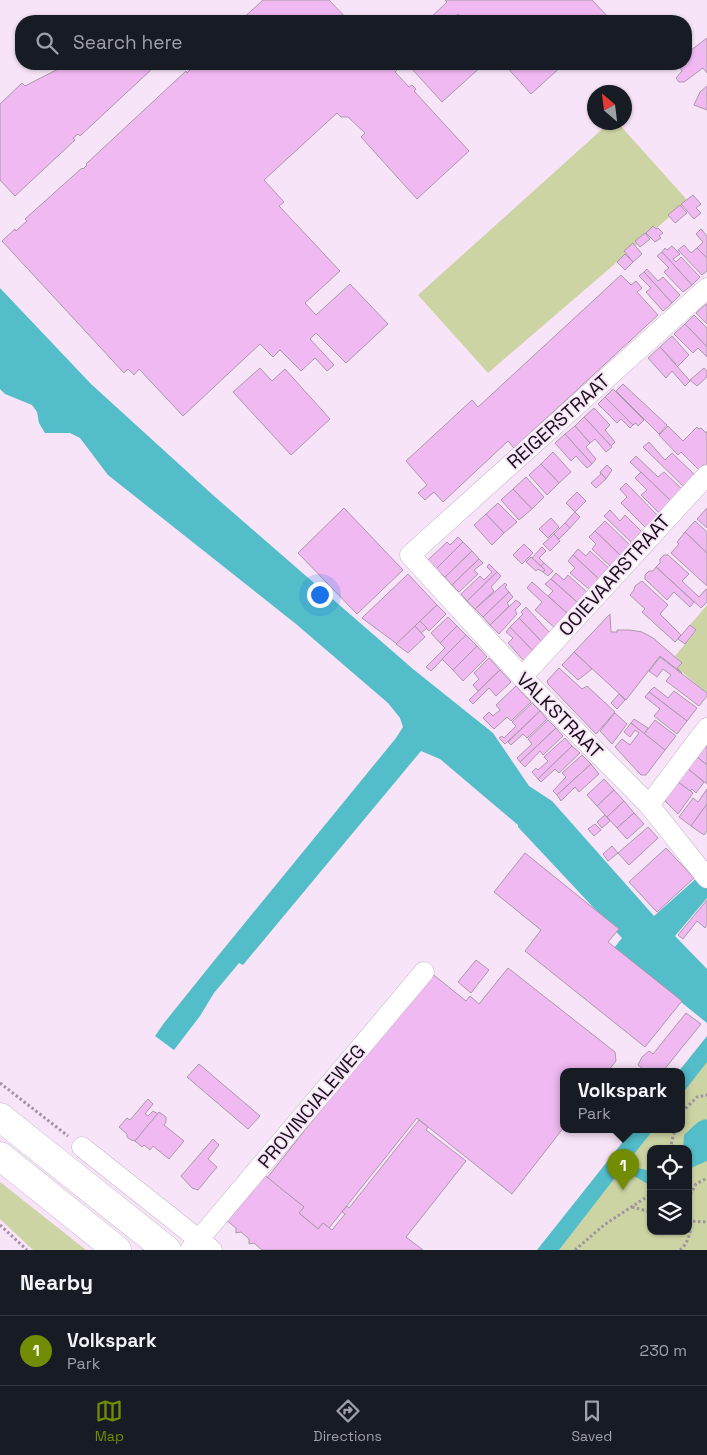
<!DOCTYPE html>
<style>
body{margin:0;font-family:"Space Grotesk",sans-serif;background:#20242c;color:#f1f3f6}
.controls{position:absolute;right:15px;bottom:15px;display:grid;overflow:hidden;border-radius:10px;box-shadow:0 1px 4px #0004}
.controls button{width:45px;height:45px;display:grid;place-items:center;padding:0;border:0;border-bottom:1px solid #363941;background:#171b24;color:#f1f3f6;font:25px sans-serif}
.compass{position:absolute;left:587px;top:85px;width:45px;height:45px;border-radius:50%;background:#171b24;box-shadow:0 1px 4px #0004;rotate:332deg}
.you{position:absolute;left:319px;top:594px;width:18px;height:18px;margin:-12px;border:4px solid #fff;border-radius:50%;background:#1a73e8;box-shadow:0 0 0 8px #1a73e833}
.badge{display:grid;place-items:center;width:32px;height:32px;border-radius:50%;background:#728c03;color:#fff;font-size:16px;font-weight:700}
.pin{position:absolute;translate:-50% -41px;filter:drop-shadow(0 1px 2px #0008)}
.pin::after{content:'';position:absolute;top:26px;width:18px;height:15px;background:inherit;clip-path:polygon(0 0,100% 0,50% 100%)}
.popup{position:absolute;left:560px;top:1068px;width:125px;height:65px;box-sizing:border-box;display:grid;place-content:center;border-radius:10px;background:#171b24;filter:drop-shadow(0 1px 4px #0005);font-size:16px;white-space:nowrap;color:#9ea1a6}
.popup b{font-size:19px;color:#f1f3f6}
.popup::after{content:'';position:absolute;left:50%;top:100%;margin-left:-10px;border:10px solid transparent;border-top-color:#171b24}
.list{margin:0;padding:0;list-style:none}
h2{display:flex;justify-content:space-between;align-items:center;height:65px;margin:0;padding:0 20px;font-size:21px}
h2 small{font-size:16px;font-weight:400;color:#9ea1a6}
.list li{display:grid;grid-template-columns:32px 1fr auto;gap:15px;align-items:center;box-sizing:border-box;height:70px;padding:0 20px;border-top:1px solid #363941}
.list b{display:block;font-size:19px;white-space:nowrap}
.list p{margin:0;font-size:16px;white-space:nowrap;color:#9ea1a6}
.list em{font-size:16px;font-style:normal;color:#9ea1a6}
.icon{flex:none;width:28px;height:28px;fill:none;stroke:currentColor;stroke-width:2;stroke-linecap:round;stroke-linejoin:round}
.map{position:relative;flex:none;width:707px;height:1250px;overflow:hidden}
.search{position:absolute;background:#171b24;box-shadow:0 1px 4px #0004;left:15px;right:15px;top:15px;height:55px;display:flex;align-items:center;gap:12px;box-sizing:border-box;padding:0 18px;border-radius:20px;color:#9ea1a6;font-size:19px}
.sheet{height:135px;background:#171b24}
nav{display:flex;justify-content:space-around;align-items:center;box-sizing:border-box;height:70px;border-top:1px solid #363941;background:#171b24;font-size:14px;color:#9ea1a6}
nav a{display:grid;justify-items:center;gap:2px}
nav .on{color:#728c03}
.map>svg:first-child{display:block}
.green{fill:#cdd4a4;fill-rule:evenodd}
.water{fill:#53bdc9}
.building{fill:#f0b9f2;stroke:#ab99ab}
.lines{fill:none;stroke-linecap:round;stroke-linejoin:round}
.minor-casing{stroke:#c6b4c7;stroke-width:21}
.primary-casing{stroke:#c6b4c7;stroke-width:29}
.path{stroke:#a092a1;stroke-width:3;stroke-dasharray:2.5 2.5;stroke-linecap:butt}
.minor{stroke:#fff;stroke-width:20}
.primary{stroke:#fff;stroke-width:28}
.labels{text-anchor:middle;stroke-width:4;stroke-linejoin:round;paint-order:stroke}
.street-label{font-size:19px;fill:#150e15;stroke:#f7e4f8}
</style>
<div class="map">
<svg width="707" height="1250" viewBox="0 0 707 1250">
<rect width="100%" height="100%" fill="#f7e4f8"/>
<g class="green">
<polygon points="609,123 618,123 688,201 488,373 418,295"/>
<polygon points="707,605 707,693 677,668 682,663 675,656 696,631 690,625"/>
<path d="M 707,1049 L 707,1250 L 547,1250 L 644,1129 L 682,1129 L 682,1081 ZM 651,1149 L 688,1149 L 688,1231 L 651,1231 Z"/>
<polygon points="0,1182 86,1250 33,1250 0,1219"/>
</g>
<g class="water">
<polygon points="0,288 91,384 214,496 413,669 493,733 529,786 552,801 654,916 699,876 707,871 707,898 675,936 707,969 707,1023 614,948 622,938 518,827 518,825 440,759 421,751 243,965 239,963 214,993 200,1016 174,1050 155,1036 164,1023 213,962 396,738 403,727 400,718 388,703 296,624 108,475 80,438 70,433 45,433 39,423 37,412 32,405 5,394 0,389"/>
<polygon points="707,1036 707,1062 682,1094 682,1071 679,1071"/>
<polygon points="705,1119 707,1120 707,1161 693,1167 688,1172 688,1149 683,1149 684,1135 698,1122"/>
<polygon points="633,1129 654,1129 625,1165 651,1171 651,1186 634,1176 617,1175 559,1250 537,1250"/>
</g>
<g class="building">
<polygon points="263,0 329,0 349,21 240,21"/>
<polygon points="445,0 592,0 611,20 464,21 458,14 450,21 427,21 447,2"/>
<polygon points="707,38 707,73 703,68 684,82 679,82 676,78 682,71 677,64 686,64 687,53"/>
<polygon points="68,64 148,64 153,68 80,136 78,134 73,138 75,140 15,196 0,180 0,104 22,83 25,86"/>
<polygon points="194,64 403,64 395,72 409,87 412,85 416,89 414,91 469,151 417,199 361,137 365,133 348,117 341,117 337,113 264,180 284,202 279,206 340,271 305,303 316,315 350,284 388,324 346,363 316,333 310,339 334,365 327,371 315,358 301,371 280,350 273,357 260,344 183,416 139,369 134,375 128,369 124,373 2,241 15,229 16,231 27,221 25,219 82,168 83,169 87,165 86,164 186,71 187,73 191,69 190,68"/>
<polygon points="418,64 484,64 442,102 412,69"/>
<polygon points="504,64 564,64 531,94"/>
<polygon points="707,86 707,110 694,105 700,92"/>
<polygon points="693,195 701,204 696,208 701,213 694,219 681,204"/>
<polygon points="680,205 687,213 675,223 668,215"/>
<polygon points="653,226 656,229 658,228 663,233 659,236 661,238 655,242 646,233"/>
<polygon points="701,229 707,236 707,258 697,248 703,242 696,234"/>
<polygon points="645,233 650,239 640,247 635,241"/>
<polygon points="633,243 642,254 633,262 624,251"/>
<polygon points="684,245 691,253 697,248 707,258 707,271 702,275 678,250"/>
<polygon points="672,246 680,254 673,259 676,262 681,257 700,277 692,285 662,252 665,248 667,250"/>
<polygon points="662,252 692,285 683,292 664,272 669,268 657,256"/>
<polygon points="625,254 633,262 625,270 617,262"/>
<polygon points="647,269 658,281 663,277 680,295 672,303 644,272"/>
<polygon points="644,272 672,303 663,311 646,292 651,288 639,276"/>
<polygon points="621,275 631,285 636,281 642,288 637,292 658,315 514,448 508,441 443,502 434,492 425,500 418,493 427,485 406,461 472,400 478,407"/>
<polygon points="706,304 707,304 707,324 696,313"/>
<polygon points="694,315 707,328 707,347 685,324"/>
<polygon points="685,324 707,347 707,357 698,348 693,353 674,334"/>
<polygon points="672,336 689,355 677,367 675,365 676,364 660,347"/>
<polygon points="660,347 690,381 685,386 672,371 666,378 648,358"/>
<polygon points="260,368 272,381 285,369 330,419 291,455 233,392"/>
<polygon points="704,368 707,371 707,377 697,386 690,380"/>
<polygon points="623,384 667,425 659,434 616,391"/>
<polygon points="613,389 644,420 638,426 636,423 633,425 605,397"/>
<polygon points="605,397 633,425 630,428 621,419 617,423 598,404"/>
<polygon points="594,408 610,425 605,430 615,442 611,446 584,417"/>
<polygon points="584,417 612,447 606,452 595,439 590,443 575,426"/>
<polygon points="575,426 590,443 586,447 596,459 592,464 565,434"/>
<polygon points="668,426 683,441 697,427 699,429 701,428 706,433 707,431 707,464 705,466 703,465 699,470 681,452 678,455 659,435"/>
<polygon points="565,434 592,464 587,468 576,456 571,461 555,443"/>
<polygon points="649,442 665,460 672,453 696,476 685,488 643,447"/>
<polygon points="553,452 571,472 559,483 541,464"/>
<polygon points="636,456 658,477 664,472 683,490 672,502 630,462"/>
<polygon points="541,464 559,483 547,495 529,475"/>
<polygon points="607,465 612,470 606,479 600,472"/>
<polygon points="600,472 606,479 596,488 591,483 601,474"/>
<polygon points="641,472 672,502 660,514 641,495 647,490 635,478"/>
<polygon points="526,477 544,497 532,509 513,489"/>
<polygon points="626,483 658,516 647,529 621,503 627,497 620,489"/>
<polygon points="513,489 532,509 519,520 501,500"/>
<polygon points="577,492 586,501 575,512 566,503"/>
<polygon points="498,503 517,522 504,533 486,514"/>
<polygon points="344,508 403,570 357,614 298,553"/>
<polygon points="707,508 707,528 697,519"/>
<polygon points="610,510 620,521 625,515 643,533 633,544 604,516"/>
<polygon points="575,512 580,517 570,528 565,523"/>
<polygon points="486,514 504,533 492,545 474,525"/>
<polygon points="551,518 559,527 548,538 539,529"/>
<polygon points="605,521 631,546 621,556 595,531"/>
<polygon points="695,521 707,532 707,553 685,532"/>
<polygon points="565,523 570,528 559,539 554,534"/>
<polygon points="595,531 621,556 611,567 592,549 596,544 589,537"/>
<polygon points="685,532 707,553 707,586 671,553 679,544 677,542"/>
<polygon points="554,534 560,541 550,551 543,544"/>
<polygon points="458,537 463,542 436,569 428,560 447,542 450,545"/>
<polygon points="463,542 472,551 445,577 436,569"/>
<polygon points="524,544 533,553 522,564 513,555"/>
<polygon points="542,547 546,551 539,558 544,563 541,566 532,558"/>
<polygon points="578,549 586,556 590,551 610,569 600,580 573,555"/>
<polygon points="472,551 479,559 452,585 445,577"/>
<polygon points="573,555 600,580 590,590 570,573 575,568 568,561"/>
<polygon points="664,555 668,555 689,574 682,581 699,597 706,589 707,590 707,602 701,608 656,567 660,563 660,559"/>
<polygon points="531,557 545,570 543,572 538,569 536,571 526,562"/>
<polygon points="479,559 483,563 474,570 478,574 459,592 452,585"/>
<polygon points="544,563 553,571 548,576 543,572 545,570 541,566"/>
<polygon points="489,564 497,572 467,601 461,594 480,576 484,580 492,572 487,567"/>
<polygon points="656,567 694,602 690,607 674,592 667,600 645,579 645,575 649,571 653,571"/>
<polygon points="497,572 501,576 491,587 494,591 475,609 467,601"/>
<polygon points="556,573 564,580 568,575 588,593 578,603 551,579"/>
<polygon points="408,574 437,605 397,644 362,618"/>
<polygon points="551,579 578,603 568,614 548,596 553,591 545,584"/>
<polygon points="642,581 668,605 660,614 681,635 675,642 642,612 645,609 630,595 634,590 635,586"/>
<polygon points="532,582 568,614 555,628 535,610 542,602 527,588"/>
<polygon points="505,583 507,585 505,587 509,592 483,617 475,609"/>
<polygon points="509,592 513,597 507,603 509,606 490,625 483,617"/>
<polygon points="516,600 521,604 515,610 517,614 499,634 490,625"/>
<polygon points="437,605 446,614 429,631 420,621"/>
<polygon points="526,607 550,633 542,642 519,618 523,614 521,612"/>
<polygon points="610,614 611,632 617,632 617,630 630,630 642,632 653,638 682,663 677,668 682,673 660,656 626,700 574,652"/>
<polygon points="448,617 457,626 440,643 431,633"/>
<polygon points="519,618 542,642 533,651 510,627"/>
<polygon points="420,621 427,628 421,633 415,626"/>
<polygon points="690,625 696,630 685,644 678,639"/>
<polygon points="415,626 425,637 408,653 396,644"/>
<polygon points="457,626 466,635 431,671 426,667 445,648 440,643"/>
<polygon points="510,627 533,651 524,661 508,643 513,638 506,632"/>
<polygon points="466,635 477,646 453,670 442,659"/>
<polygon points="477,646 487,657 463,681 453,670"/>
<polygon points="574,652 592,669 578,680 562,665"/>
<polygon points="660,657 707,693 707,696 699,706 666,681 671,675 663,669 657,677 649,671"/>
<polygon points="489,658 500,670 478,691 473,685 479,679 474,673"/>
<polygon points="559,668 582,689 587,686 615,712 596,734 548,684 547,681"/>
<polygon points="500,670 511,682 496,696 489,688 473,704 469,700"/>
<polygon points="516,686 531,702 511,721 507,717 494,729 483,718 489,712 493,716 500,710 496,705"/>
<polygon points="654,687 668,698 674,691 697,708 687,721 649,692"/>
<polygon points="649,692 687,721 677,734 654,716 660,709 645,697"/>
<polygon points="619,694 625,700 617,709 611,703"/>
<polygon points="532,703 540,711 505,744 499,738 502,736 504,738 516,726 512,722"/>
<polygon points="540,711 547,719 527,738 523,734 511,745 508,742"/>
<polygon points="615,713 627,724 612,744 600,731"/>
<polygon points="634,719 648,728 644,734 631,723"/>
<polygon points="548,720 556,728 520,762 517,758 532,744 528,739"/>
<polygon points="655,720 676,736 665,750 644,734"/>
<polygon points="631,723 665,750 646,775 641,775 615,747 622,739 630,745 639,733 635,730 630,737 624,732"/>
<polygon points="556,728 563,736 543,755 540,751 525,767 520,762"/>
<polygon points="565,738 572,746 538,779 532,772 536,768 538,770 548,761 544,757"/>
<polygon points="572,746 580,753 559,773 555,769 541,782 538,779"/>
<polygon points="706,746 707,746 707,765 697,757"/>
<polygon points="582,755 591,764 557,795 553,791 566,777 562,773"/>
<polygon points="697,757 707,765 707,784 688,769"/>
<polygon points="591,764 599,774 579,792 575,787 561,801 557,795"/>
<polygon points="688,769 704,782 696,793 692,789 690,791 678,782"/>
<polygon points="604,779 614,790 597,806 587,795"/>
<polygon points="678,782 693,793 678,814 666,802 665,798"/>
<polygon points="707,789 707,804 691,826 679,817 693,798 698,802"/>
<polygon points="614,790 624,801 607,817 597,806"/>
<polygon points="624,801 634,813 617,828 607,817"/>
<polygon points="707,804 707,831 704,835 691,826"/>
<polygon points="634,813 644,824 627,839 617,828"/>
<polygon points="605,815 610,821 602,828 597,822"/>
<polygon points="595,824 601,830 594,836 588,829"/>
<polygon points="648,827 658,838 629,865 618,853"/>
<polygon points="612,846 618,853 608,861 603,854"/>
<polygon points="666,848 694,878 657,912 629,882"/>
<polygon points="525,853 619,929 608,942 682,1001 645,1047 525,951 541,930 494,892"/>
<polygon points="707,900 707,925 705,928 697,921 683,939 678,935"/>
<polygon points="476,960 489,970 471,993 458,982"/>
<polygon points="508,968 615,1052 616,1061 608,1071 564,1071 564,1127 512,1194 417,1118 329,1228 323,1223 318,1229 299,1213 304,1207 267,1178 430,972 466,1001 470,996 479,1004"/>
<polygon points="686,1013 701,1024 663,1071 639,1071 642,1068 638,1065 642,1057 649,1051 653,1054"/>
<polygon points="199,1064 260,1116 248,1129 187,1077"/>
<polygon points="148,1099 153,1104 145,1114 148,1116 153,1111 158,1114 135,1141 131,1140 127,1137 127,1134 119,1127 127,1118 130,1120"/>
<polygon points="159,1112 166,1117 166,1122 164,1125 184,1141 169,1159 153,1146 150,1150 144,1145 142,1147 135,1141"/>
<polygon points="419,1120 428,1127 426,1130 466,1161 406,1237 423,1250 262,1250 254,1243 249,1244 249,1239 241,1232 236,1233 236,1228 225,1219 262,1173 304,1207 299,1213 318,1229 323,1223 332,1230 345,1214 342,1212 347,1206 349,1208"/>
<polygon points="213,1139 219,1145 208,1159 217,1167 198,1190 192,1188 181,1176"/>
</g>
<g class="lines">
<g class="minor-casing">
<g id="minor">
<polyline points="707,288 410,555 522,677 649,805 707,878"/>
<polyline points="522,677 707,475"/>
<polyline points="649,805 707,728"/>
<polyline points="82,1147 212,1250"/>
<polyline points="190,1250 424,972"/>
</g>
</g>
<g class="primary-casing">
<g id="primary">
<polyline points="0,1117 167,1250"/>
<polyline points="0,1156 117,1250"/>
</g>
</g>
<g class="path">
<polyline points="0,1083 68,1136"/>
<polyline points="682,1112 697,1097 707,1095"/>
<polyline points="670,1149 675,1129"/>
<polyline points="688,1199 696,1184 707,1178"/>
<polyline points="632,1207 651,1212"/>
<polyline points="688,1221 707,1222"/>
<polyline points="0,1225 27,1250"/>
<polyline points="575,1250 604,1225 651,1194"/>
<path d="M 680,1250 C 690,1242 693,1225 688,1214"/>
</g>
<use href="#minor" class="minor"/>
<use href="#primary" class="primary"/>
</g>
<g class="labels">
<g class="street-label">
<text transform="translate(558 421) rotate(-42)" y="7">REIGERSTRAAT</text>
<text transform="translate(614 575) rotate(-48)" y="7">OOIEVAARSTRAAT</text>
<text transform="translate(560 715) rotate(45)" y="7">VALKSTRAAT</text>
<text transform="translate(311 1106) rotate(-50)" y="7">PROVINCIALEWEG</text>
</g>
</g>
</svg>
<div class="controls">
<button><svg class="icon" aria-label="locate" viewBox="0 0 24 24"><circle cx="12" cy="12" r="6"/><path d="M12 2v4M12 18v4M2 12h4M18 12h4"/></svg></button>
<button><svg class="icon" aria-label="layers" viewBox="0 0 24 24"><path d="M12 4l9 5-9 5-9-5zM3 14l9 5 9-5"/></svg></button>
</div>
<svg class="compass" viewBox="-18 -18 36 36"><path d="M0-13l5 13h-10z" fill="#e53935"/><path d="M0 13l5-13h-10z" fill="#9ea1a6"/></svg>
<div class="you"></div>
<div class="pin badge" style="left:623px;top:1190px">1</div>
<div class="popup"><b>Volkspark</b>Park</div>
<div class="search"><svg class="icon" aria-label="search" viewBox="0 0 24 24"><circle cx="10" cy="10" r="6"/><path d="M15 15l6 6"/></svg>Search here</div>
</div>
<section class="sheet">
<h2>Nearby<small></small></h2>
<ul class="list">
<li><span class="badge">1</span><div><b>Volkspark</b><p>Park</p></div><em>230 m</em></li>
</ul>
</section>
<nav>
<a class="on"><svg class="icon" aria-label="map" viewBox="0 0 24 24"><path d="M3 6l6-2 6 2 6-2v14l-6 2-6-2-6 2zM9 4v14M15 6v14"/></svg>Map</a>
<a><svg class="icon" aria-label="directions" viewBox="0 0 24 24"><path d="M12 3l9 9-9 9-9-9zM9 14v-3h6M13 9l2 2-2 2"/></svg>Directions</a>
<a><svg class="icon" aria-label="saved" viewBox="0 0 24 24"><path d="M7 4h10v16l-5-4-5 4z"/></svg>Saved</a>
</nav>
